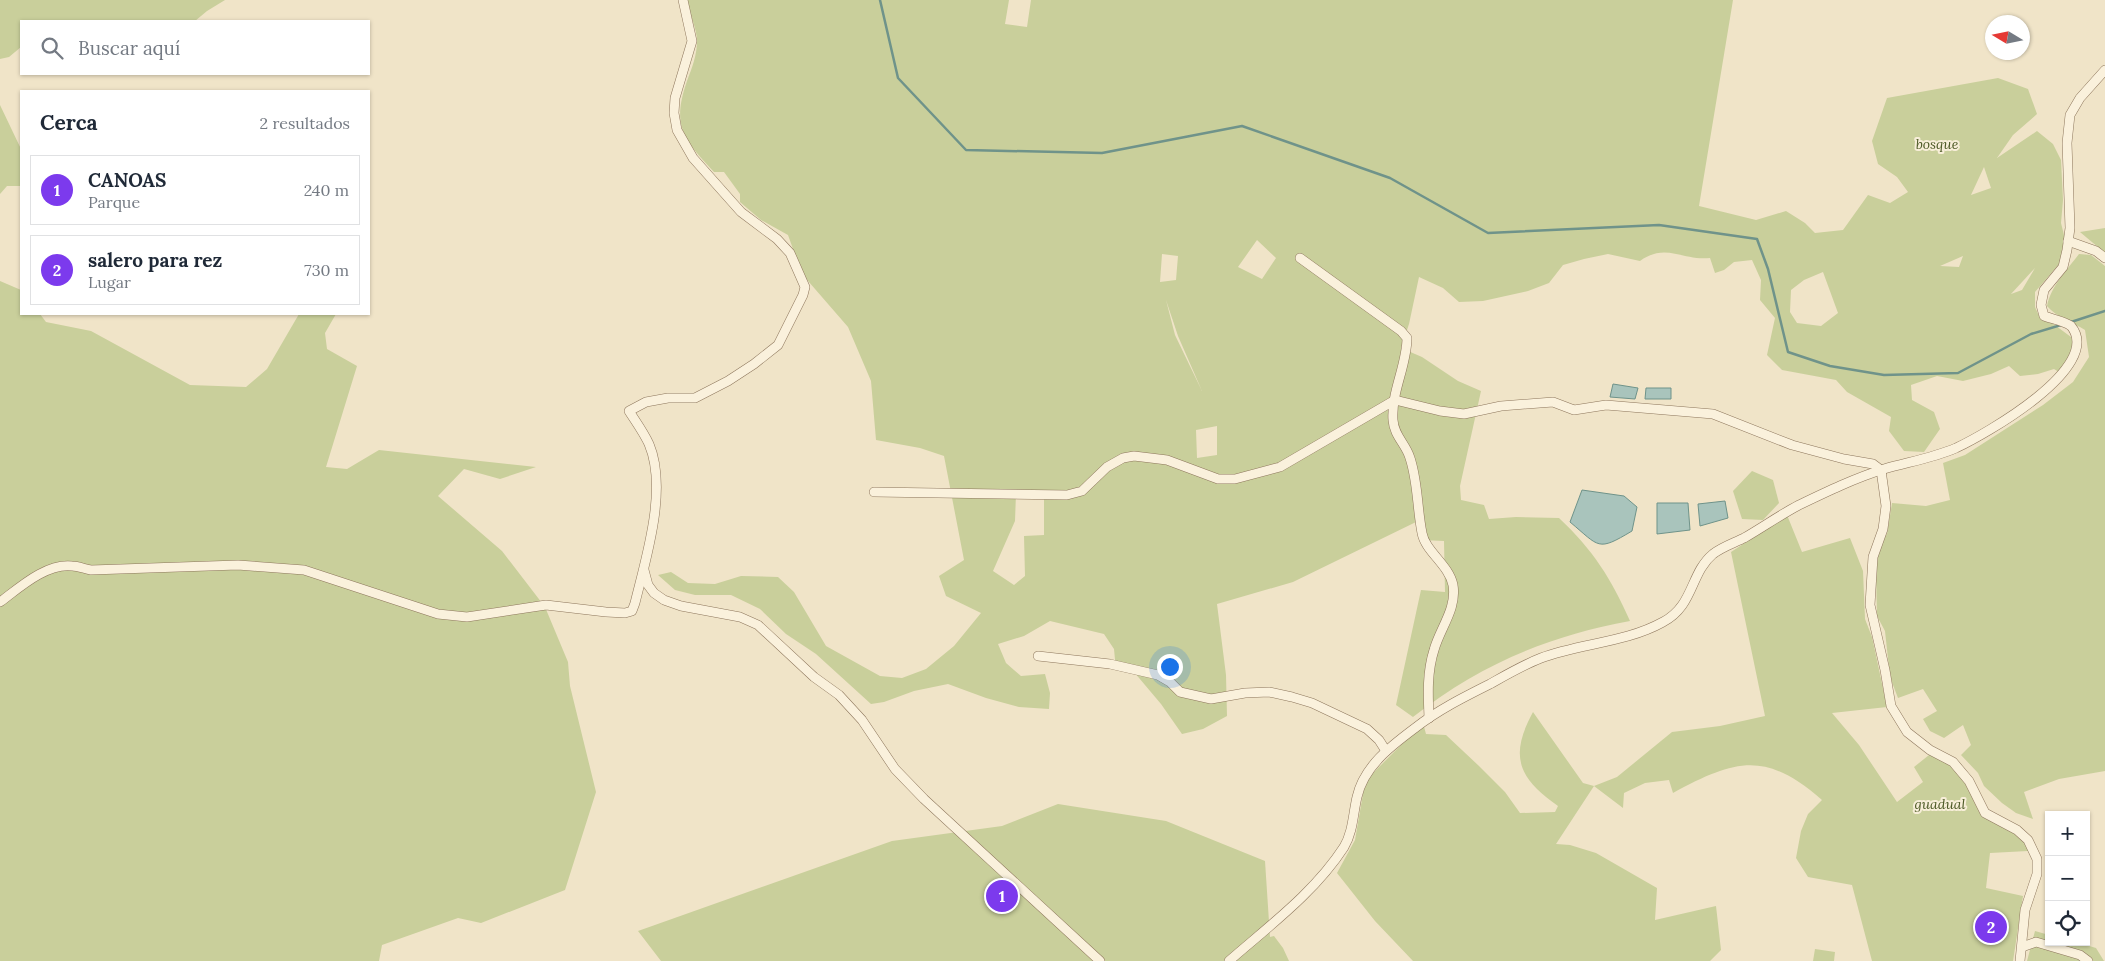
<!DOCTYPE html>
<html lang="es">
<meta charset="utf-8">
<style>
body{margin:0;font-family:Lora,serif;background:#f2f2f3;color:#1f2937}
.controls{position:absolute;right:15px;bottom:15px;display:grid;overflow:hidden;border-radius:0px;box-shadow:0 1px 4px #0004}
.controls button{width:45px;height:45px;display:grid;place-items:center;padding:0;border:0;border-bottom:1px solid #e0e1e3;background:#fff;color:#1f2937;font:25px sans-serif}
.compass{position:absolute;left:1985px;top:15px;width:45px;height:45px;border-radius:50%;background:#fff;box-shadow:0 1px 4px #0004;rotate:280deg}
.you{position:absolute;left:1169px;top:666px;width:18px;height:18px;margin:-12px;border:4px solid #fff;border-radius:50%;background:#1a73e8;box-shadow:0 0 0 8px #1a73e833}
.badge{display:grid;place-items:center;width:32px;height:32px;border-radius:50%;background:#7c3aed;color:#fff;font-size:16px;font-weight:700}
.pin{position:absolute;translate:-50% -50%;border:2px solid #fff;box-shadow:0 1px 5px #0006}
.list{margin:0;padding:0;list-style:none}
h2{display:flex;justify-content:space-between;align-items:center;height:65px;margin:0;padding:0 20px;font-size:21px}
h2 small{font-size:16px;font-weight:400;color:#747a83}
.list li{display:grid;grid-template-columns:32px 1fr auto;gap:15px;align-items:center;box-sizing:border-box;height:70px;margin:0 10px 10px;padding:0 10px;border:1px solid #e0e1e3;border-radius:0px}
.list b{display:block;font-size:19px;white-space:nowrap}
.list p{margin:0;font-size:16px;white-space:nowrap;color:#747a83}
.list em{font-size:16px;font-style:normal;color:#747a83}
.icon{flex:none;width:28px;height:28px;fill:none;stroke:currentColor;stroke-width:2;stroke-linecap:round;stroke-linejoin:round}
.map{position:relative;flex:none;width:2105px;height:961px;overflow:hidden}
.search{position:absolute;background:#fff;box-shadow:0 1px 4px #0004;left:20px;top:20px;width:350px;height:55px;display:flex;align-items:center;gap:12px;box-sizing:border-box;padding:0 18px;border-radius:0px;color:#747a83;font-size:19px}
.panel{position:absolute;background:#fff;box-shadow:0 1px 4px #0004;left:20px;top:90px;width:350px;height:225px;border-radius:0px}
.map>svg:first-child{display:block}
.green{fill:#c9cf9b;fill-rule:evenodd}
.water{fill:#a9c4bc;stroke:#6f938a}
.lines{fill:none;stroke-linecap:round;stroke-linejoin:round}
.stream{stroke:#6f938a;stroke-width:2.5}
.minor-casing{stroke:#8d765c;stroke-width:10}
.minor{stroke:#faf1dc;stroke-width:9}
.labels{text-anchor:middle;stroke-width:4;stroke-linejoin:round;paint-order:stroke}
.park-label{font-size:14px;font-style:italic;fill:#4d5a26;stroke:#f7eed8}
</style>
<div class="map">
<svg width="2105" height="961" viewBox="0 0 2105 961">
<rect width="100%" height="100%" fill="#f0e4c8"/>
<g class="green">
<polygon points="0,0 225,0 207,11 195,21 21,21 21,47 9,57 0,59"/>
<path d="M 686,0 L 1009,0 L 1005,24 L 1027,27 L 1031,0 L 1733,0 L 1699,206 L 1756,220 L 1786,211 L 1805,223 L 1815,233 L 1843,230 L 1868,195 L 1890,203 L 1908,192 L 1897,177 L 1878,164 L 1872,141 L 1887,98 L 1998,78 L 2028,89 L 2037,114 L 2013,135 L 1997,158 L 2037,131 L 2053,144 L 2061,160 L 2063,200 L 2061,223 L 2065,239 L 2060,263 L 2035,292 L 2035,307 L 2040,318 L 2052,323 L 2071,337 L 2077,353 L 2062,374 L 2054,369 L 2038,374 L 2020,376 L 2009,366 L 1991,374 L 1963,381 L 1937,376 L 1911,385 L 1912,400 L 1934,412 L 1940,429 L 1924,452 L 1904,451 L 1889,431 L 1891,417 L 1847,392 L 1836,380 L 1782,370 L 1767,355 L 1775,318 L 1760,300 L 1761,280 L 1752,260 L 1734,262 L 1724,270 L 1715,273 L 1710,258 C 1682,261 1666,242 1640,261 L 1608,254 L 1584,259 L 1563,265 L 1549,283 L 1528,291 L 1483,301 L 1459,302 L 1443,288 L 1419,277 L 1409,324 L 1401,348 L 1422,357 L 1458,381 L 1481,391 L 1460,486 L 1461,500 L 1484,505 L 1489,519 L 1516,517 L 1559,518 C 1593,550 1611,578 1630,621 C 1548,636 1479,665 1413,717 L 1396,705 L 1421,590 L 1445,592 L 1444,541 L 1422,540 L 1416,522 L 1293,582 L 1217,604 L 1226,675 L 1227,716 L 1203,729 L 1182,734 L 1161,704 L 1134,672 L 1116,670 L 1114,649 L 1104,634 L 1050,621 L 1024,636 L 998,644 L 1006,663 L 1021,676 L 1045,674 L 1050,693 L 1049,709 L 1019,707 L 986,698 L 948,684 L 914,691 L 884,702 L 871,704 L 816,654 L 786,634 L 760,609 L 731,595 L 695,595 L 675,590 L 658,575 L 671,572 L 688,583 L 715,584 L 741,576 L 778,577 L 794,592 L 826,646 L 880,676 L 902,678 L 926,669 L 954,646 L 981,613 L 946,596 L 939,576 L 964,560 L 944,456 L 920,448 L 876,440 L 871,381 L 848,327 L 802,274 L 788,235 L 761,220 L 740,202 L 740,194 L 724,172 L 714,172 C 684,139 671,127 687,81 C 692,68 697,55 697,41 C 697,28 689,13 686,0 ZM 1984,167 L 1991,188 L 1971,195 ZM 1257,240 L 1276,258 L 1262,279 L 1238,267 ZM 1162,254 L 1178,256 L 1176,280 L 1160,282 ZM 1963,256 L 1959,267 L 1940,266 ZM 2035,268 L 2022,290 L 2011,294 ZM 1823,272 L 1838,313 L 1821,326 L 1797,323 L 1790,312 L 1791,290 L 1804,280 ZM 1166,300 L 1178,336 L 1202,391 L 1175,335 ZM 1217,426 L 1217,455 L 1197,458 L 1196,430 ZM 1044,490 L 1044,535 L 1024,536 L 1025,576 L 1014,585 L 993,571 L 1015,521 L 1016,493 Z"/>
<polygon points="0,105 21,149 21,186 7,186 0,194"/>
<polygon points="2105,228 2105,253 2080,232"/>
<path d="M 2079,254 L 2091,255 L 2105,266 L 2105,771 L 2059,779 L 2024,792 L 2033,819 L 2016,813 L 2002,803 L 1984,786 L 1978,773 L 1961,755 L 1971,745 L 1963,725 L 1944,738 L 1930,731 L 1923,719 L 1937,711 L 1923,689 L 1898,698 L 1890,677 L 1885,631 L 1877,616 L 1876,573 L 1878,553 L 1881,541 L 1887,534 L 1892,503 L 1926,506 L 1950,500 L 1943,463 L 1965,455 L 2043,405 L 2073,382 L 2089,357 L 2085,330 C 2072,322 2056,317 2047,306 C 2051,286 2067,270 2079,254 Z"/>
<polygon points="0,281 21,290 21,314 40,314 46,322 91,331 190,385 246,387 267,369 299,314 336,314 325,333 327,349 357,366 326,467 347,469 379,450 536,467 500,479 464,469 438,496 502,551 545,607 568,662 570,686 596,792 565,890 481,923 458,918 382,945 379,961 0,961"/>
<polygon points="1752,471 1773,480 1779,503 1763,520 1742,519 1733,491"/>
<path d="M 1787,515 L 1802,552 L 1850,538 L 1863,571 L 1865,619 L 1872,637 L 1887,707 L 1832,713 L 1859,745 L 1897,802 L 1923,782 L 1914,767 L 1934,751 L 1963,767 L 1984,808 L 1999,819 L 2021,827 L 2031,840 L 2028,851 L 1990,853 L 1986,888 L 2023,896 L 2013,961 L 1872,961 L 1852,885 L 1808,877 L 1796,858 L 1801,831 L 1808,814 L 1822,800 C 1766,751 1736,759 1673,793 L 1669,780 L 1645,783 L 1624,793 L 1623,808 L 1594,786 L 1556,844 L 1570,845 L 1596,853 L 1657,888 L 1655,920 L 1716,906 L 1721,950 L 1710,961 L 1413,961 L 1375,921 L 1337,873 L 1355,840 L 1364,788 L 1370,776 L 1423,723 L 1426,734 L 1446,735 L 1479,766 L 1505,792 L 1520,813 L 1555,812 L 1558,806 C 1518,778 1509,756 1533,712 L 1583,783 L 1594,786 L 1617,777 L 1672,732 L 1720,726 L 1765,716 L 1731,552 Z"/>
<polygon points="1058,804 1166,821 1265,861 1270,937 1274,936 1283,948 1289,961 661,961 638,931 892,841 1002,826"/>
<polygon points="2035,931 2049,935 2049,942 2076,942 2096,948 2104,961 2027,961"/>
<polygon points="1815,949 1835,952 1834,961 1813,961"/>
</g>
<g class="water">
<polygon points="1613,384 1638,388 1635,399 1610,397"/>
<polygon points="1646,388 1671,388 1671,399 1645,399"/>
<path d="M 1582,490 L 1624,496 L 1637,507 L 1632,531 C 1597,552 1600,547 1570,522 Z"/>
<polygon points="1725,501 1728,518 1700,526 1698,504"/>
<polygon points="1657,503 1688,503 1690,530 1657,534"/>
</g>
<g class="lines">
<g class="stream">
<polyline points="880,0 898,78 966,150 1102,153 1242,126 1390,178 1488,233 1659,225 1757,239 1768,269 1788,352 1830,366 1884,375 1958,373 2031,334 2061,325"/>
<polyline points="2071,322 2105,311"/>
</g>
<g class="minor-casing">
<g id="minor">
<polyline points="2068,241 2096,251 2105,258"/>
<path d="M 1300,258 L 1401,331 L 1407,338 C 1407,365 1391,392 1393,420 C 1394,436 1406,444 1410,458 C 1418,482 1417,508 1422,533 C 1425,551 1449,565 1453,585 C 1457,609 1440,628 1434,650 C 1427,672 1428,694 1429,718"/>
<polyline points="874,492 1067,495 1082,491 1107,467 1123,458 1134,456 1167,460 1218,479 1235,479 1280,467 1395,400 1440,411 1464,414 1501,406 1553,402 1574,410 1606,405 1713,414 1792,445 1844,459 1873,464 1881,470 1886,506 1883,529 1873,557 1870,605 1885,670 1891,706 1907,732 1930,750 1953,762 1969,781 1985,813 2017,830 2028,840 2037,859 2037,874 2025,910 2020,961"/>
<polyline points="644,570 648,585 654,593 664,600 681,606 740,617 758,625 814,677 839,695 862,720 895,769 924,799 1100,961"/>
<path d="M 0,602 C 19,588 46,563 72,566 C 78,566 85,569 91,570 L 238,565 L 304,570 L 438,614 L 467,617 L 546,605 L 606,612 L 625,613 L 632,611 L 635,603 C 646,558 668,489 649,444 C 644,433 636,422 629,411 L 646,402 L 668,398 L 695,398 L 728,381 L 754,364 L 778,345 L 803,295 L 805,287 L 790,253 L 777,239 L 741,212 L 693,158 L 677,130 L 674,113 L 675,98 L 692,41 L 683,0"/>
<polyline points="1038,656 1110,664 1158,675 1170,682 1180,692 1211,699 1245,693 1269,692 1292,697 1312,703 1367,729 1379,740 1386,751"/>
<polyline points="2022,947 2036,942 2080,955 2088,961"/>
<path d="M 1229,961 C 1269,926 1315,892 1344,847 C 1353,832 1353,814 1357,797 C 1364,766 1391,746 1415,728 C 1438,710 1464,697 1490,684 C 1506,675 1523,665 1541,658 C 1581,643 1625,643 1663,622 C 1694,606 1690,573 1713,554 C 1722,547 1734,543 1744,538 C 1763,527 1780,515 1799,505 C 1826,492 1855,478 1884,469 C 1908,462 1933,458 1956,448 C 1984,435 2105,367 2071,326 C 2064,321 2052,319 2044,316 L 2041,305 L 2044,290 L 2063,267 L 2067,250 L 2070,228 L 2067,143 L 2070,115 L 2080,98 L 2105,70"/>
</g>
</g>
<use href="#minor" class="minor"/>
</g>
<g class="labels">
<g class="park-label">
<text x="1937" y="149">bosque</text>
<text x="1940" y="809">guadual</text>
</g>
</g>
</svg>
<div class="controls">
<button>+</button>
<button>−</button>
<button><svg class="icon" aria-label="locate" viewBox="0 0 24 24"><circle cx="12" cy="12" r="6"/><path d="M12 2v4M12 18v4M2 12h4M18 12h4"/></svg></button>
</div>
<svg class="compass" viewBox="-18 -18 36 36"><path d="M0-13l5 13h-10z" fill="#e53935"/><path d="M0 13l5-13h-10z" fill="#747a83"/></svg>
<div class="you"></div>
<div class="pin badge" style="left:1002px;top:896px">1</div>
<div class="pin badge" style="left:1991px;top:927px">2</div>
<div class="search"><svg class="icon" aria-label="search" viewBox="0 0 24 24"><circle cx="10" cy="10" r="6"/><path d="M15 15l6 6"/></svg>Buscar aquí</div>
<section class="panel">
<h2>Cerca<small>2 resultados</small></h2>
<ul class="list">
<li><span class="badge">1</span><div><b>CANOAS</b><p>Parque</p></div><em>240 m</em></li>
<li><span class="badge">2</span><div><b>salero para rez</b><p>Lugar</p></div><em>730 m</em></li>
</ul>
</section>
</div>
